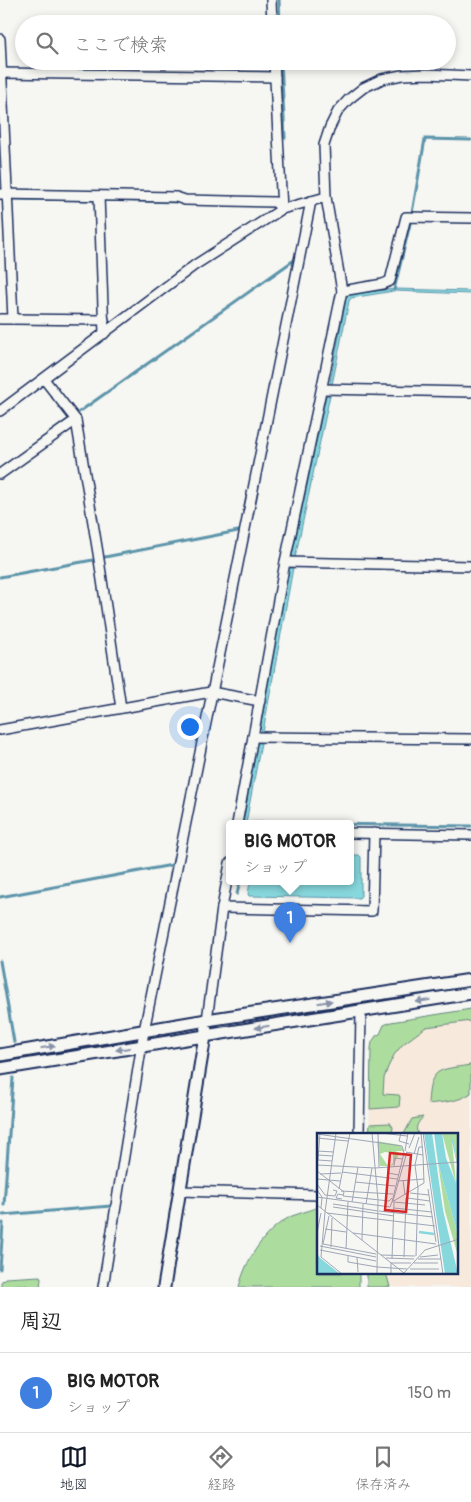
<!DOCTYPE html>
<html lang="ja">
<meta charset="utf-8">
<style>
body{margin:0;font-family:Pangolin,"Klee One",sans-serif;background:#f6f6f6;color:#222}
.you{position:absolute;left:189px;top:726px;width:18px;height:18px;margin:-12px;border:4px solid #fff;border-radius:50%;background:#1a73e8;box-shadow:0 0 0 8px #1a73e833}
.badge{display:grid;place-items:center;width:32px;height:32px;border-radius:50%;background:#111827;color:#fff;font-size:16px;font-weight:700}
.pin{position:absolute;translate:-50% -41px;filter:drop-shadow(0 1px 2px #0008)}
.pin::after{content:'';position:absolute;top:26px;width:18px;height:15px;background:inherit;clip-path:polygon(0 0,100% 0,50% 100%)}
.popup{position:absolute;left:226px;top:820px;width:128px;height:65px;box-sizing:border-box;display:grid;place-content:center;border-radius:5px;background:#fff;filter:drop-shadow(0 1px 4px #0005);font-size:16px;white-space:nowrap;color:#767676}
.popup b{font-size:19px;color:#222}
.popup::after{content:'';position:absolute;left:50%;top:100%;margin-left:-10px;border:10px solid transparent;border-top-color:#fff}
.list{margin:0;padding:0;list-style:none}
h2{display:flex;justify-content:space-between;align-items:center;height:65px;margin:0;padding:0 20px;font-size:21px}
h2 small{font-size:16px;font-weight:400;color:#767676}
.list li{display:grid;grid-template-columns:32px 1fr auto;gap:15px;align-items:center;box-sizing:border-box;height:80px;padding:0 20px;border-top:1px solid #e0e0e0}
.list b{display:block;font-size:19px;white-space:nowrap}
.list p{margin:0;font-size:16px;white-space:nowrap;color:#767676}
.list em{font-size:16px;font-style:normal;color:#767676}
.icon{flex:none;width:28px;height:28px;fill:none;stroke:currentColor;stroke-width:2;stroke-linecap:round;stroke-linejoin:round}
.map{position:relative;flex:none;width:471px;height:1287px;overflow:hidden}
.search{position:absolute;background:#fff;box-shadow:0 2px 8px #0003;left:15px;right:15px;top:15px;height:55px;display:flex;align-items:center;gap:12px;box-sizing:border-box;padding:0 18px;border-radius:28px;color:#767676;font-size:19px}
.sheet{height:145px;background:#fff}
nav{display:flex;justify-content:space-around;align-items:center;box-sizing:border-box;height:70px;border-top:1px solid #e0e0e0;background:#fff;font-size:14px;color:#767676}
nav a{display:grid;justify-items:center;gap:2px}
nav .on{color:#111827}
.map>svg:first-child{display:block}
.built{fill:#f7e9dc}
.green{fill:#addd9e;stroke:#64867e}
.water{fill:#87d8dd;stroke:#5c94aa}
.lines{fill:none;stroke-linecap:round;stroke-linejoin:round}
.stream{stroke:#5c94aa;stroke-width:3}
.street-casing{stroke:#1b2f5e;stroke-width:12}
.secondary-casing{stroke:#1b2f5e;stroke-width:15}
.street{stroke:#f6f6f2;stroke-width:9}
.secondary{stroke:#f6f6f2;stroke-width:11}
.oneway{fill:#8892a8}
.inset-river{fill:none;stroke:#87d8dd;stroke-width:2.5}
.inset-road{fill:none;stroke:#9ea6b7;stroke-width:1}
.view{fill:#d62828;fill-opacity:0.15;stroke:#d62828;stroke-width:2.5}
.inset-edge{fill:none;stroke:#1b2f5e;stroke-width:2.5}
</style>
<div class="map">
<svg width="471" height="1287" viewBox="0 0 471 1287">
<rect width="100%" height="100%" fill="#f6f6f2"/>
<filter id="ink" filterUnits="userSpaceOnUse"><feTurbulence type="fractalNoise" baseFrequency=".02" numOctaves="2"/><feDisplacementMap in="SourceGraphic" scale="10" xChannelSelector="R" yChannelSelector="G"/><feConvolveMatrix kernelMatrix="1 2 1 2 8 2 1 2 1" color-interpolation-filters="sRGB"/></filter>
<g filter="url(#ink)">
<polygon class="built" points="471,1009 471,1287 367,1287 367,1273 457,1273 457,1134 369,1134 371,1048 372,1042 376,1036 380,1034 384,1025 391,1022"/>
<g class="green">
<polygon points="471,1009 471,1021 426,1027 403,1044 394,1055 388,1067 384,1078 383,1094 399,1095 400,1097 399,1107 370,1109 371,1048 372,1042 376,1036 380,1034 384,1025 391,1022"/>
<path d="M 471,1065 L 471,1093 C 459,1102 443,1102 428,1104 C 430,1067 438,1070 471,1065 Z"/>
<path d="M 423,1117 C 419,1122 414,1126 418,1134 L 404,1134 L 412,1119 Z"/>
<polygon points="390,1123 393,1127 392,1134 369,1134 370,1124"/>
<path d="M 318,1207 L 318,1273 L 359,1273 L 359,1287 L 239,1287 C 246,1259 265,1229 292,1216 C 301,1213 310,1210 318,1207 Z"/>
<polygon points="367,1273 386,1273 390,1287 367,1287"/>
<path d="M 40,1276 L 41,1279 L 40,1287 L 28,1287 L 26,1285 C 17,1283 10,1287 1,1287 L 1,1282 L 5,1278 Z"/>
</g>
<g class="water">
<polygon points="395,289 471,291 471,294 394,291 351,298 349,301 332,385 330,382 346,299 350,294"/>
<polygon points="330,395 295,558 292,556 326,396"/>
<polygon points="289,568 293,568 263,732 260,729"/>
<polygon points="257,743 261,743 246,823 243,823"/>
<polygon points="350,855 359,855 361,857 361,896 359,898 249,896 248,894 250,882 350,882"/>
</g>
<g class="lines">
<g class="stream">
<polyline points="279,0 280,24"/>
<polyline points="281,61 285,138"/>
<polyline points="0,198 1,198"/>
<polyline points="12,199 95,200"/>
<polyline points="103,200 178,202"/>
<polyline points="412,213 425,139 471,140"/>
<polyline points="394,290 410,224"/>
<polyline points="79,412 297,258"/>
<polyline points="0,469 68,420"/>
<polyline points="105,557 238,531"/>
<polyline points="0,577 93,560"/>
<polyline points="253,823 471,826"/>
<polyline points="237,894 240,882"/>
<polyline points="0,897 172,865"/>
<polyline points="0,961 14,1042"/>
<polyline points="4,1205 13,1078"/>
<polyline points="3,1215 111,1206"/>
<polyline points="0,1269 3,1223"/>
</g>
<g class="street-casing">
<g id="street">
<polyline points="271,0 272,24"/>
<polyline points="0,39 13,319 0,319"/>
<polyline points="274,61 282,209"/>
<polyline points="0,73 275,77"/>
<polyline points="0,194 176,197 185,200 275,202 282,209"/>
<polyline points="99,196 104,334"/>
<polyline points="342,291 383,284 390,281 406,217 471,218"/>
<polyline points="13,319 104,320"/>
<polyline points="44,379 76,420 98,553 121,708"/>
<polyline points="322,389 471,392"/>
<polyline points="0,411 195,265 282,209 326,197"/>
<polyline points="0,474 76,420"/>
<polyline points="285,562 471,566"/>
<polyline points="0,730 211,692 260,701"/>
<polyline points="253,737 471,739"/>
<polyline points="237,824 285,562 342,291 326,197 324,145 330,127 338,111 349,99 363,88 382,79 402,75 427,74 471,76"/>
<polyline points="350,833 471,835"/>
<polyline points="222,908 372,911 374,833"/>
<polyline points="207,1020 222,908 230,863"/>
<polyline points="359,1134 361,1011"/>
<polyline points="180,1191 318,1195"/>
<polyline points="103,1287 144,1031 311,201"/>
</g>
</g>
<g class="secondary-casing">
<g id="secondary">
<polyline points="0,1055 207,1020 471,980"/>
<polyline points="0,1069 471,993"/>
<polyline points="164,1287 206,1030"/>
</g>
</g>
<use href="#street" class="street"/>
<use href="#secondary" class="secondary"/>
</g>
<defs><path id="oneway-solid" d="M-6-.8H1V-3.2L6.5 0L1 3.2V.8H-6Z" transform="scale(1.25)"/></defs>
<g class="oneway">
<use href="#oneway-solid" transform="translate(423 1001) rotate(171)"/>
<use href="#oneway-solid" transform="translate(325 1002) rotate(-9)"/>
<use href="#oneway-solid" transform="translate(262 1027) rotate(171)"/>
<use href="#oneway-solid" transform="translate(48 1047) rotate(-9)"/>
<use href="#oneway-solid" transform="translate(123 1049) rotate(171)"/>
</g>
</g>
<g transform="translate(317 1133)">
<rect width="141" height="141" fill="#f6f6f2"/>
<path d="M 125,0 L 140,0 L 140,30 L 137,10 L 135,8 L 139,51 ZM 60,8 L 83,12 L 87,18 L 78,18 L 83,20 L 76,32 L 72,33 L 76,30 L 76,20 L 68,19 L 63,21 L 71,33 L 63,33 ZM 121,30 L 141,102 L 141,123 L 128,78 Z" fill="#addd9e"/>
<path d="M 107,0 L 115,0 L 126,77 L 141,141 L 128,141 ZM 117,0 L 125,0 L 129,25 L 139,50 L 140,31 L 133,0 L 137,10 L 142,43 L 141,102 L 121,30 ZM 0,120 L 3,125 L 23,141 L 0,141 Z" fill="#87d8dd"/>
<path class="inset-river" d="M 102,99 L 117,101"/>
<path class="inset-road" d="M 3,0 L 1,27 L 15,28M 55,0 L 61,67 L 60,141M 61,0 L 62,34M 64,0 L 90,3M 84,0 L 82,8 L 92,11M 106,0 L 126,141M 0,1 L 85,13 L 87,20 L 75,69M 0,5 L 31,8M 92,15 L 98,0M 0,18 L 17,19M 88,18 L 91,0M 89,19 L 106,22 L 104,0M 97,21 L 102,4M 1,22 L 16,23M 0,32 L 58,35 L 142,29M 98,32 L 101,55 L 99,123M 98,32 L 102,14 L 106,14M 77,33 L 78,25 L 85,26M 71,34 L 71,40 L 82,42M 0,38 L 27,59 L 26,63M 25,39 L 80,46M 3,41 L 24,40M 0,46 L 23,48M 86,47 L 88,62M 81,48 L 107,46M 38,49 L 78,53M 0,51 L 8,62 L 18,63 L 20,58 L 16,57M 22,56 L 33,0M 111,56 L 119,109M 0,57 L 5,64 L 4,75M 24,58 L 76,61M 93,60 L 112,62M 26,63 L 72,68 L 75,65M 0,64 L 73,74 L 75,69 L 107,50 L 106,22M 90,65 L 113,68M 25,66 L 19,65 L 21,61 L 26,62M 76,68 L 90,19M 35,69 L 41,34M 77,69 L 108,72M 16,71 L 61,78M 49,71 L 55,35M 0,72 L 87,140M 16,74 L 77,83M 77,75 L 115,79M 62,78 L 116,84M 8,79 L 19,0M 8,79 L 4,124 L 25,141M 10,80 L 118,93M 12,83 L 6,111 L 59,121M 8,96 L 29,99M 0,100 L 4,80M 36,100 L 119,111M 45,107 L 46,71M 3,113 L 59,124M 14,114 L 15,85M 29,116 L 31,69M 3,117 L 59,128M 64,122 L 98,123M 31,123 L 31,129 L 60,134M 40,124 L 41,139M 87,124 L 89,65M 103,124 L 121,122M 69,125 L 97,126M 75,126 L 77,69M 101,126 L 124,126M 97,130 L 121,130M 60,134 L 90,136M 93,136 L 122,136M 74,141 L 74,130 L 94,130M 86,141 L 108,117 L 142,106"/>
<path class="view" d="M 73,20 L 94,22 L 89,79 L 68,77 Z"/>
<rect width="141" height="141" class="inset-edge"/>
</g>
</svg>
<div class="you"></div>
<div class="pin badge" style="left:290px;top:943px;background:#3f7fe0">1</div>
<div class="popup"><b>BIG MOTOR</b>ショップ</div>
<div class="search"><svg class="icon" aria-label="search" viewBox="0 0 24 24"><circle cx="10" cy="10" r="6"/><path d="M15 15l6 6"/></svg>ここで検索</div>
</div>
<section class="sheet">
<h2>周辺<small></small></h2>
<ul class="list">
<li><span class="badge" style="background:#3f7fe0">1</span><div><b>BIG MOTOR</b><p>ショップ</p></div><em>150 m</em></li>
</ul>
</section>
<nav>
<a class="on"><svg class="icon" aria-label="map" viewBox="0 0 24 24"><path d="M3 6l6-2 6 2 6-2v14l-6 2-6-2-6 2zM9 4v14M15 6v14"/></svg>地図</a>
<a><svg class="icon" aria-label="directions" viewBox="0 0 24 24"><path d="M12 3l9 9-9 9-9-9zM9 14v-3h6M13 9l2 2-2 2"/></svg>経路</a>
<a><svg class="icon" aria-label="saved" viewBox="0 0 24 24"><path d="M7 4h10v16l-5-4-5 4z"/></svg>保存済み</a>
</nav>
